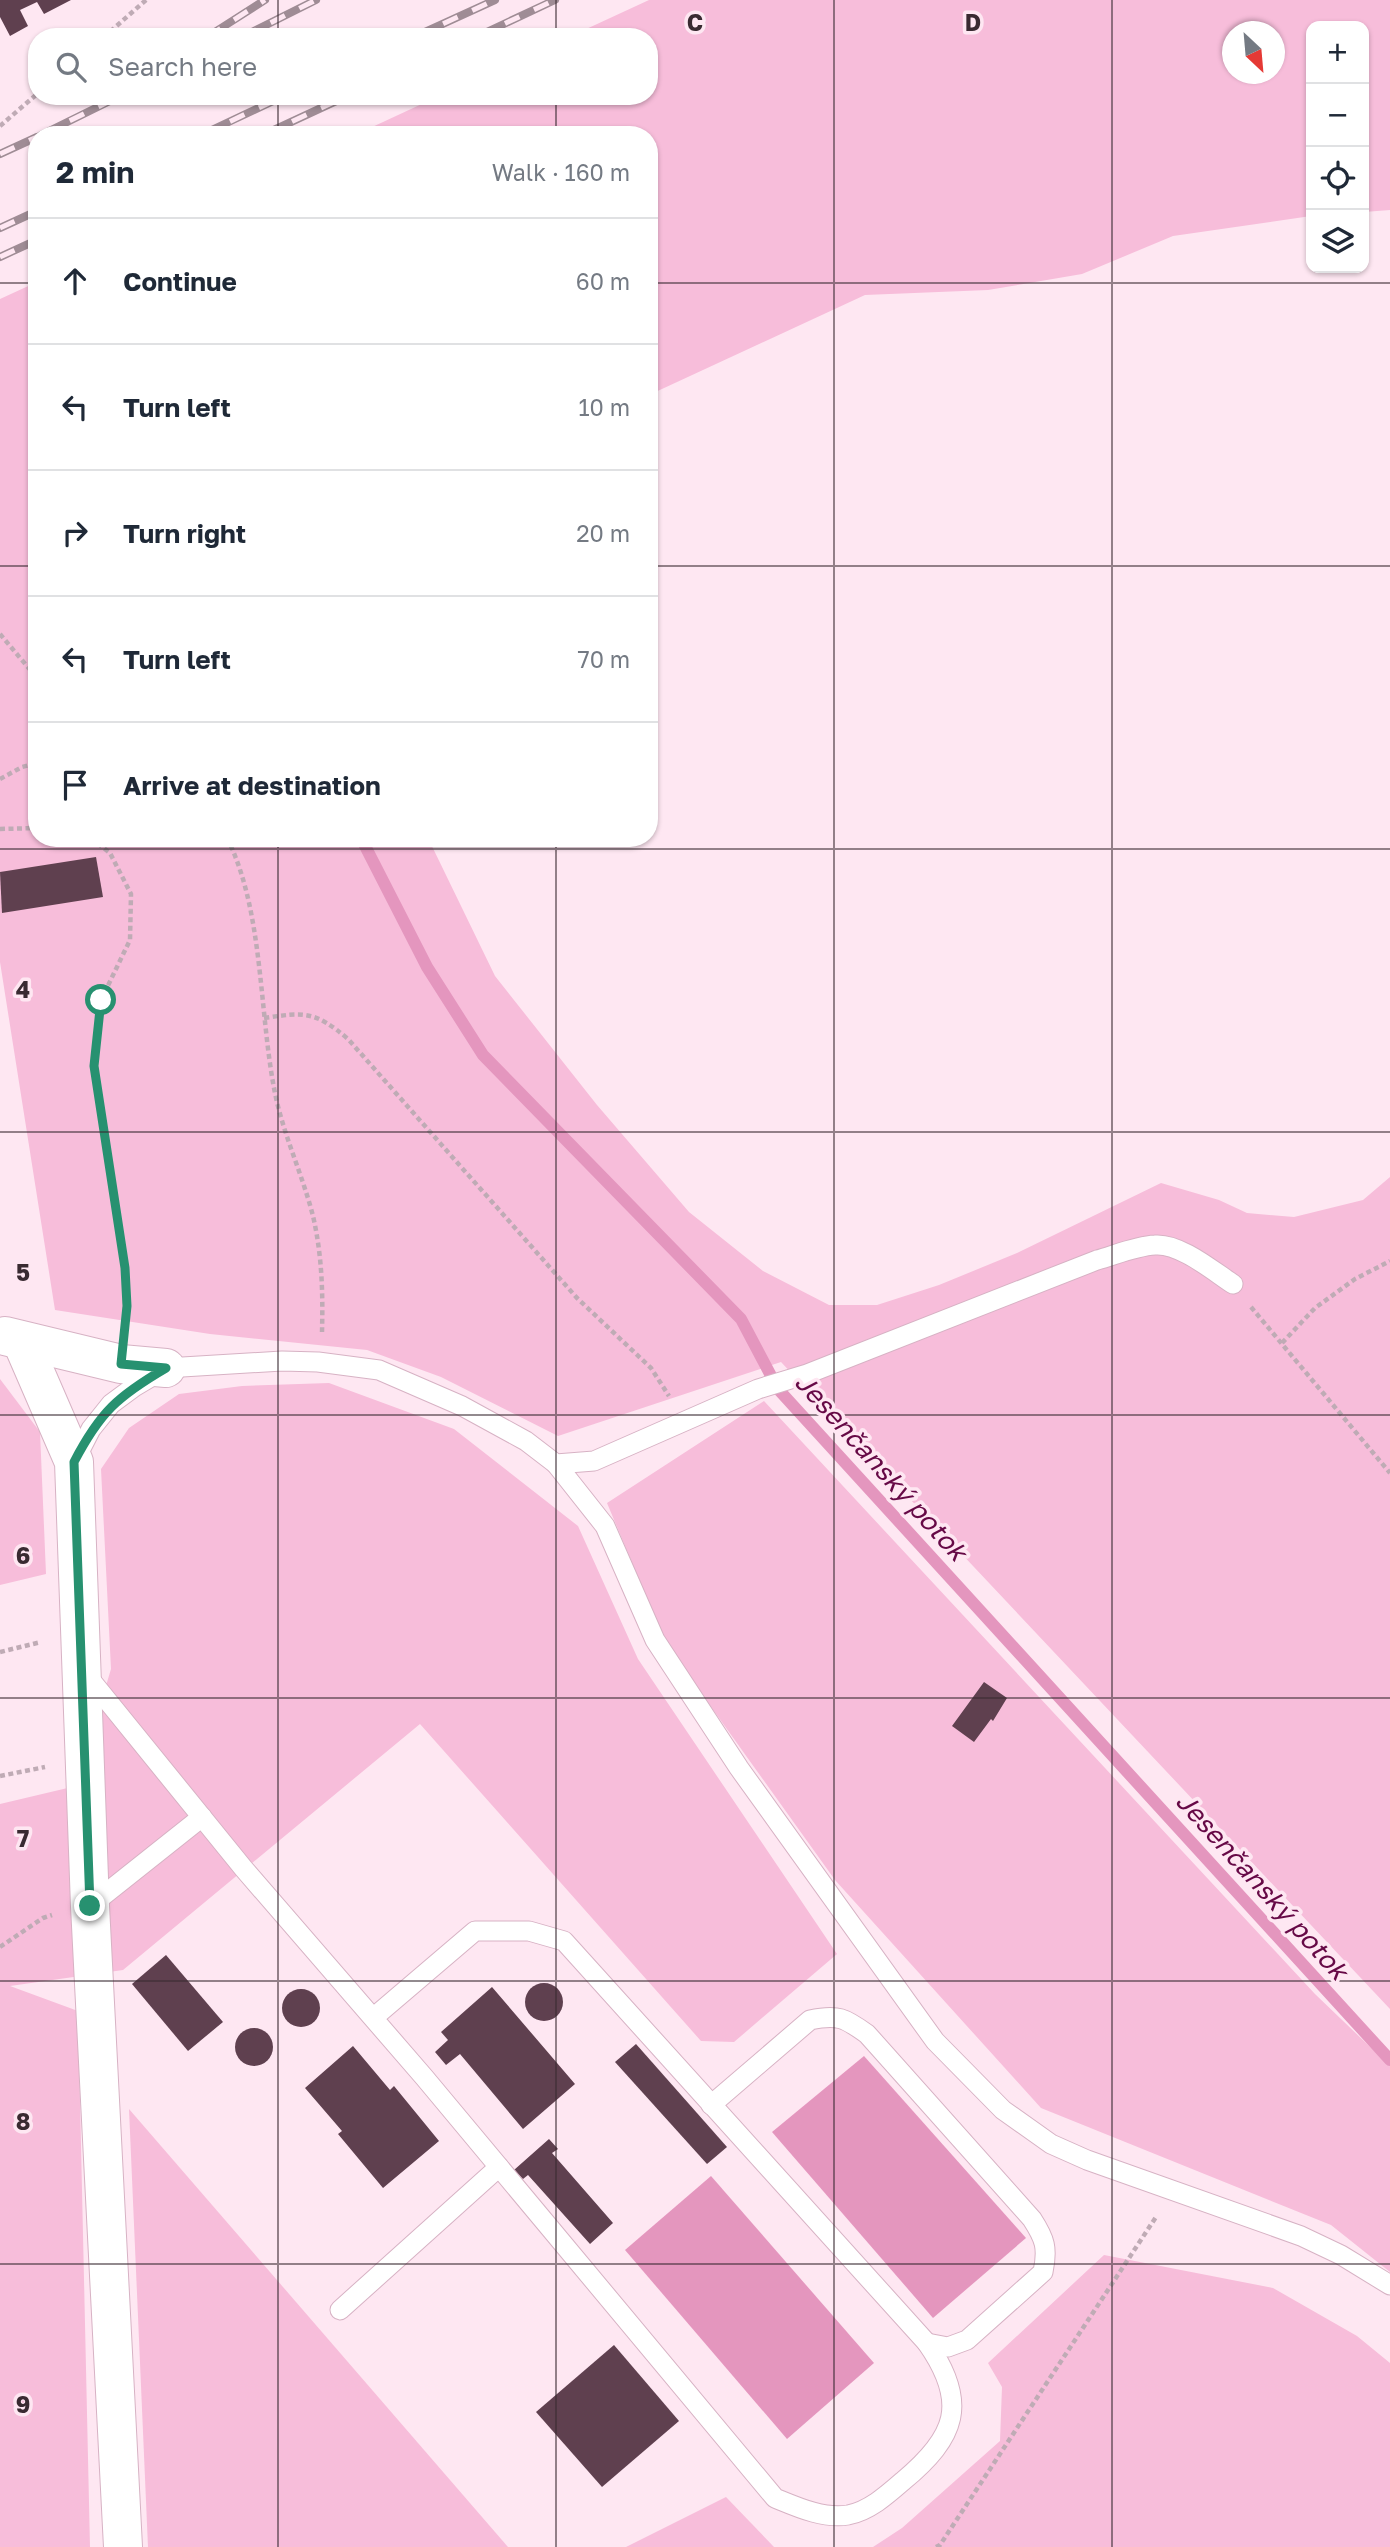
<!DOCTYPE html>
<meta charset="utf-8">
<style>
body{margin:0;font-family:"Golos Text",sans-serif;background:#f6f6f7;color:#1f2937}
.controls{position:absolute;right:21px;top:21px;display:grid;overflow:hidden;border-radius:14px;box-shadow:0 2px 5px #0004}
.controls button{width:63px;height:63px;display:grid;place-items:center;padding:0;border:0;border-bottom:2px solid #e0e1e3;background:#fff;color:#1f2937;font:35px sans-serif}
.compass{position:absolute;left:1222px;top:21px;width:63px;height:63px;border-radius:50%;background:#fff;box-shadow:0 2px 5px #0004;rotate:154deg}
.stop{position:absolute;width:21px;height:21px;margin:-16px;border:5px solid #279170;border-radius:50%;background:#fff}
.stop.end{background:#279170;border-color:#fff;box-shadow:0 2px 7px #0008}
.list{margin:0;padding:0;list-style:none}
h2{display:flex;justify-content:space-between;align-items:center;height:91px;margin:0;padding:0 28px;font-size:30px}
h2 small{font-size:23px;font-weight:400;color:#747a83}
.list li{display:grid;grid-template-columns:46px 1fr auto;gap:21px;align-items:center;box-sizing:border-box;height:126px;padding:0 28px;border-top:2px solid #e0e1e3}
.list b{display:block;font-size:26px;white-space:nowrap}
.list em{font-size:23px;font-style:normal;color:#747a83}
.icon{flex:none;width:38px;height:38px;fill:none;stroke:currentColor;stroke-width:2;stroke-linecap:round;stroke-linejoin:round}
.map{position:relative;flex:none;width:1390px;height:2547px;overflow:hidden}
.search{position:absolute;background:#fff;box-shadow:0 2px 5px #0004;left:28px;top:28px;width:630px;height:77px;display:flex;align-items:center;gap:18px;box-sizing:border-box;padding:0 24px;border-radius:28px;color:#747a83;font-size:26px}
.panel{position:absolute;background:#fff;box-shadow:0 2px 5px #0004;left:28px;top:126px;width:630px;height:721px;border-radius:28px}
.map>svg:first-child{display:block}
.green{fill:#f7bdda;fill-rule:evenodd}
.water{fill:#e496be}
.lines{fill:none;stroke-linecap:round;stroke-linejoin:round}
.stream{stroke:#e496be;stroke-width:12}
.building{fill:#5f404f}
.service-casing{stroke:#d7b2c4;stroke-width:21}
.minor-casing{stroke:#d7b2c4;stroke-width:40}
.path{stroke:#bfabb5;stroke-width:4.5;stroke-dasharray:5 3.5;stroke-linecap:butt}
.service{stroke:#fff;stroke-width:19}
.minor{stroke:#fff;stroke-width:38}
.rail-casing{stroke:#9f8c95;stroke-width:8}
.rail{stroke:#fee7f2;stroke-width:5;stroke-dasharray:16;stroke-linecap:butt}
.route{stroke:#279170;stroke-width:9}
.grid{fill:none;stroke:#392a31;stroke-width:2;stroke-opacity:0.55}
.labels{text-anchor:middle;stroke-width:7;stroke-linejoin:round;paint-order:stroke}
.water-label{font-size:26px;font-style:italic;fill:#660946;stroke:#fee7f2}
.grid-label{font-size:23px;text-anchor:middle;font-weight:bold;fill:#392a31;stroke:#fee7f2;stroke-width:7;stroke-linejoin:round;paint-order:stroke}
</style>
<div class="map">
<svg width="1390" height="2547" viewBox="0 0 1390 2547">
<rect width="100%" height="100%" fill="#fee7f2"/>
<g class="green">
<path d="M 649,0 L 1390,0 L 1390,210 L 1364,212 L 1364,26 L 1311,26 L 1311,216 L 1173,236 L 1082,274 L 988,290 L 865,295 L 649,395 L 649,135 L 355,135 L 439,96 L 649,96 L 649,37 L 569,37 ZM 1232,32 L 1274,32 L 1274,74 L 1232,74 Z"/>
<polygon points="37,282 37,838 428,838 495,976 597,1105 689,1212 763,1271 829,1305 877,1305 939,1285 1017,1253 1161,1183 1219,1200 1247,1213 1294,1217 1363,1200 1390,1177 1390,2009 781,1362 558,1436 441,1377 367,1350 210,1334 55,1310 0,962 0,299"/>
<polygon points="0,1379 40,1432 46,1574 0,1585"/>
<polygon points="329,1383 454,1429 578,1526 638,1659 837,1954 734,2042 701,2041 420,1724 123,1970 10,1986 78,2011 90,2547 0,2547 0,1804 76,1786 111,1669 101,1469 129,1428 179,1394 242,1386"/>
<polygon points="764,1401 1315,1994 1390,2066 1390,2272 1331,2225 1041,2108 835,1880 666,1644 607,1503"/>
<polygon points="129,2109 508,2547 148,2547"/>
<polygon points="1104,2255 1273,2288 1357,2336 1390,2363 1390,2547 873,2547 902,2528 1000,2441 1002,2387 988,2363"/>
<polygon points="726,2497 774,2547 626,2547"/>
</g>
<g class="water">
<polygon points="864,2056 1026,2238 933,2318 772,2132"/>
<polygon points="711,2176 874,2363 787,2439 625,2250"/>
</g>
<g class="lines">
<polyline class="stream" points="361,838 427,967 483,1055 741,1319 778,1389 1390,2060"/>
</g>
<g class="building">
<polygon points="0,0 71,0 44,14 37,2 20,10 28,26 10,36 0,17"/>
<polygon points="96,857 103,897 2,913 0,872"/>
<polygon points="984,1682 1007,1698 993,1721 991,1719 974,1742 952,1726"/>
<polygon points="166,1955 223,2022 188,2051 132,1984"/>
<circle cx="544" cy="2002" r="19"/>
<polygon points="492,1987 575,2084 523,2129 460,2054 446,2065 435,2052 448,2040 441,2032"/>
<circle cx="301" cy="2008" r="19"/>
<circle cx="254" cy="2047" r="19"/>
<polygon points="636,2044 727,2147 707,2164 615,2062"/>
<polygon points="353,2046 390,2090 394,2086 439,2141 383,2188 338,2134 342,2131 305,2088"/>
<polygon points="549,2139 558,2149 552,2153 613,2223 590,2244 528,2175 523,2179 514,2170"/>
<polygon points="614,2345 679,2421 602,2487 536,2412"/>
</g>
<g class="lines">
<g class="service-casing">
<g id="service">
<path d="M 74,1462 L 91,1429 L 111,1404 L 134,1387 L 166,1368 L 282,1361 L 318,1362 L 379,1370 L 462,1406 L 526,1441 L 556,1464 L 594,1461 L 758,1389 L 807,1374 L 1097,1260 C 1115,1255 1136,1246 1155,1245 C 1180,1243 1213,1271 1233,1284"/>
<polyline points="556,1464 605,1526 655,1640 739,1768 935,2041 1003,2110 1051,2144 1087,2160 1301,2236 1341,2255 1390,2285"/>
<path d="M 85,1673 L 244,1869 L 424,2077 L 775,2498 C 797,2507 823,2519 848,2515 C 869,2511 887,2495 903,2481 C 956,2437 969,2403 927,2343 L 564,1941 L 529,1931 L 475,1931 L 373,2018"/>
<polyline points="90,1906 202,1817"/>
<path d="M 711,2105 L 810,2020 C 838,2014 845,2018 867,2034 L 1032,2219 C 1045,2239 1048,2248 1043,2272 L 967,2340 L 948,2347 L 927,2343"/>
<polyline points="340,2310 499,2167"/>
</g>
</g>
<g class="minor-casing">
<g id="minor">
<polyline points="5,1336 121,1364 166,1368"/>
<polyline points="22,1342 74,1462 90,1906 123,2547"/>
</g>
</g>
<g class="path">
<polyline points="104,37 146,0"/>
<polyline points="0,126 37,94"/>
<polyline points="0,634 37,678"/>
<polyline points="0,779 22,767 37,763"/>
<polyline points="0,829 37,828"/>
<polyline points="91,838 110,853 131,894 130,940 101,1000 94,1066 125,1268 125,1325"/>
<path d="M 227,838 C 263,909 259,1009 274,1088 C 282,1132 302,1173 313,1216 C 322,1255 323,1292 322,1332"/>
<path d="M 264,1018 C 305,1012 315,1011 348,1039 L 577,1298 L 651,1368 L 669,1396"/>
<polyline points="1251,1307 1390,1473"/>
<polyline points="1282,1343 1315,1308 1355,1279 1390,1261"/>
<polyline points="0,1652 41,1642"/>
<polyline points="0,1776 45,1767"/>
<polyline points="0,1947 43,1918 52,1915"/>
<polyline points="936,2547 940,2545 1156,2217"/>
</g>
<use href="#service" class="service"/>
<use href="#minor" class="minor"/>
<g class="rail-casing">
<g id="rail">
<polyline points="207,37 265,0"/>
<polyline points="242,37 316,0"/>
<polyline points="414,37 495,0"/>
<polyline points="476,37 555,0"/>
<polyline points="41,135 120,96"/>
<polyline points="201,135 284,96"/>
<polyline points="263,135 347,96"/>
<polyline points="0,154 37,137"/>
<polyline points="0,228 37,211"/>
<polyline points="0,257 37,240"/>
</g>
</g>
<use href="#rail" class="rail"/>
</g>
<g class="lines">
<path class="route" d="M 90,1906 L 74,1462 C 100,1412 118,1396 166,1368 L 121,1364 L 127,1306 L 125,1268 L 94,1066 L 101,1000"/>
</g>
<path class="grid" d="M 278,0 L 278,37M 556,0 L 556,37M 834,0 L 834,2547M 1112,0 L 1112,2547M 278,96 L 278,135M 556,96 L 556,135M 0,283 L 37,283M 649,283 L 1390,283M 0,566 L 37,566M 649,566 L 1390,566M 278,838 L 278,2547M 556,838 L 556,2547M 0,849 L 1390,849M 0,1132 L 1390,1132M 0,1415 L 1390,1415M 0,1698 L 1390,1698M 0,1981 L 1390,1981M 0,2264 L 1390,2264"/>
<g class="labels">
<g class="water-label">
<text transform="translate(881 1467) rotate(48)" y="9">Jesenčanský potok</text>
<text transform="translate(1262 1886) rotate(48)" y="9">Jesenčanský potok</text>
</g>
</g>
<g class="grid-label">
<text x="695" y="31">C</text>
<text x="973" y="31">D</text>
<text x="23" y="998">4</text>
<text x="23" y="1281">5</text>
<text x="23" y="1564">6</text>
<text x="23" y="1847">7</text>
<text x="23" y="2130">8</text>
<text x="23" y="2413">9</text>
</g>
</svg>
<div class="controls">
<button>+</button>
<button>−</button>
<button><svg class="icon" aria-label="locate" viewBox="0 0 24 24"><circle cx="12" cy="12" r="6"/><path d="M12 2v4M12 18v4M2 12h4M18 12h4"/></svg></button>
<button><svg class="icon" aria-label="layers" viewBox="0 0 24 24"><path d="M12 4l9 5-9 5-9-5zM3 14l9 5 9-5"/></svg></button>
</div>
<svg class="compass" viewBox="-18 -18 36 36"><path d="M0-13l5 13h-10z" fill="#e53935"/><path d="M0 13l5-13h-10z" fill="#747a83"/></svg>
<div class="stop" style="left:101px;top:1000px"></div>
<div class="stop end" style="left:90px;top:1906px"></div>
<div class="search"><svg class="icon" aria-label="search" viewBox="0 0 24 24"><circle cx="10" cy="10" r="6"/><path d="M15 15l6 6"/></svg>Search here</div>
<section class="panel">
<h2>2 min<small>Walk · 160 m</small></h2>
<ul class="list">
<li><svg class="icon" aria-label="ahead" viewBox="0 0 24 24"><path d="M12 20V5M6 11l6-6 6 6"/></svg><div><b>Continue</b></div><em>60 m</em></li>
<li><svg class="icon" aria-label="left" viewBox="0 0 24 24"><path d="M17 20v-9H6M10 6l-5 5 5 5"/></svg><div><b>Turn left</b></div><em>10 m</em></li>
<li><svg class="icon" aria-label="right" viewBox="0 0 24 24"><path d="M7 20v-9h11M14 6l5 5-5 5"/></svg><div><b>Turn right</b></div><em>20 m</em></li>
<li><svg class="icon" aria-label="left" viewBox="0 0 24 24"><path d="M17 20v-9H6M10 6l-5 5 5 5"/></svg><div><b>Turn left</b></div><em>70 m</em></li>
<li><svg class="icon" aria-label="arrive" viewBox="0 0 24 24"><path d="M6 21V4h12l-3 4 3 4H6"/></svg><div><b>Arrive at destination</b></div></li>
</ul>
</section>
</div>
